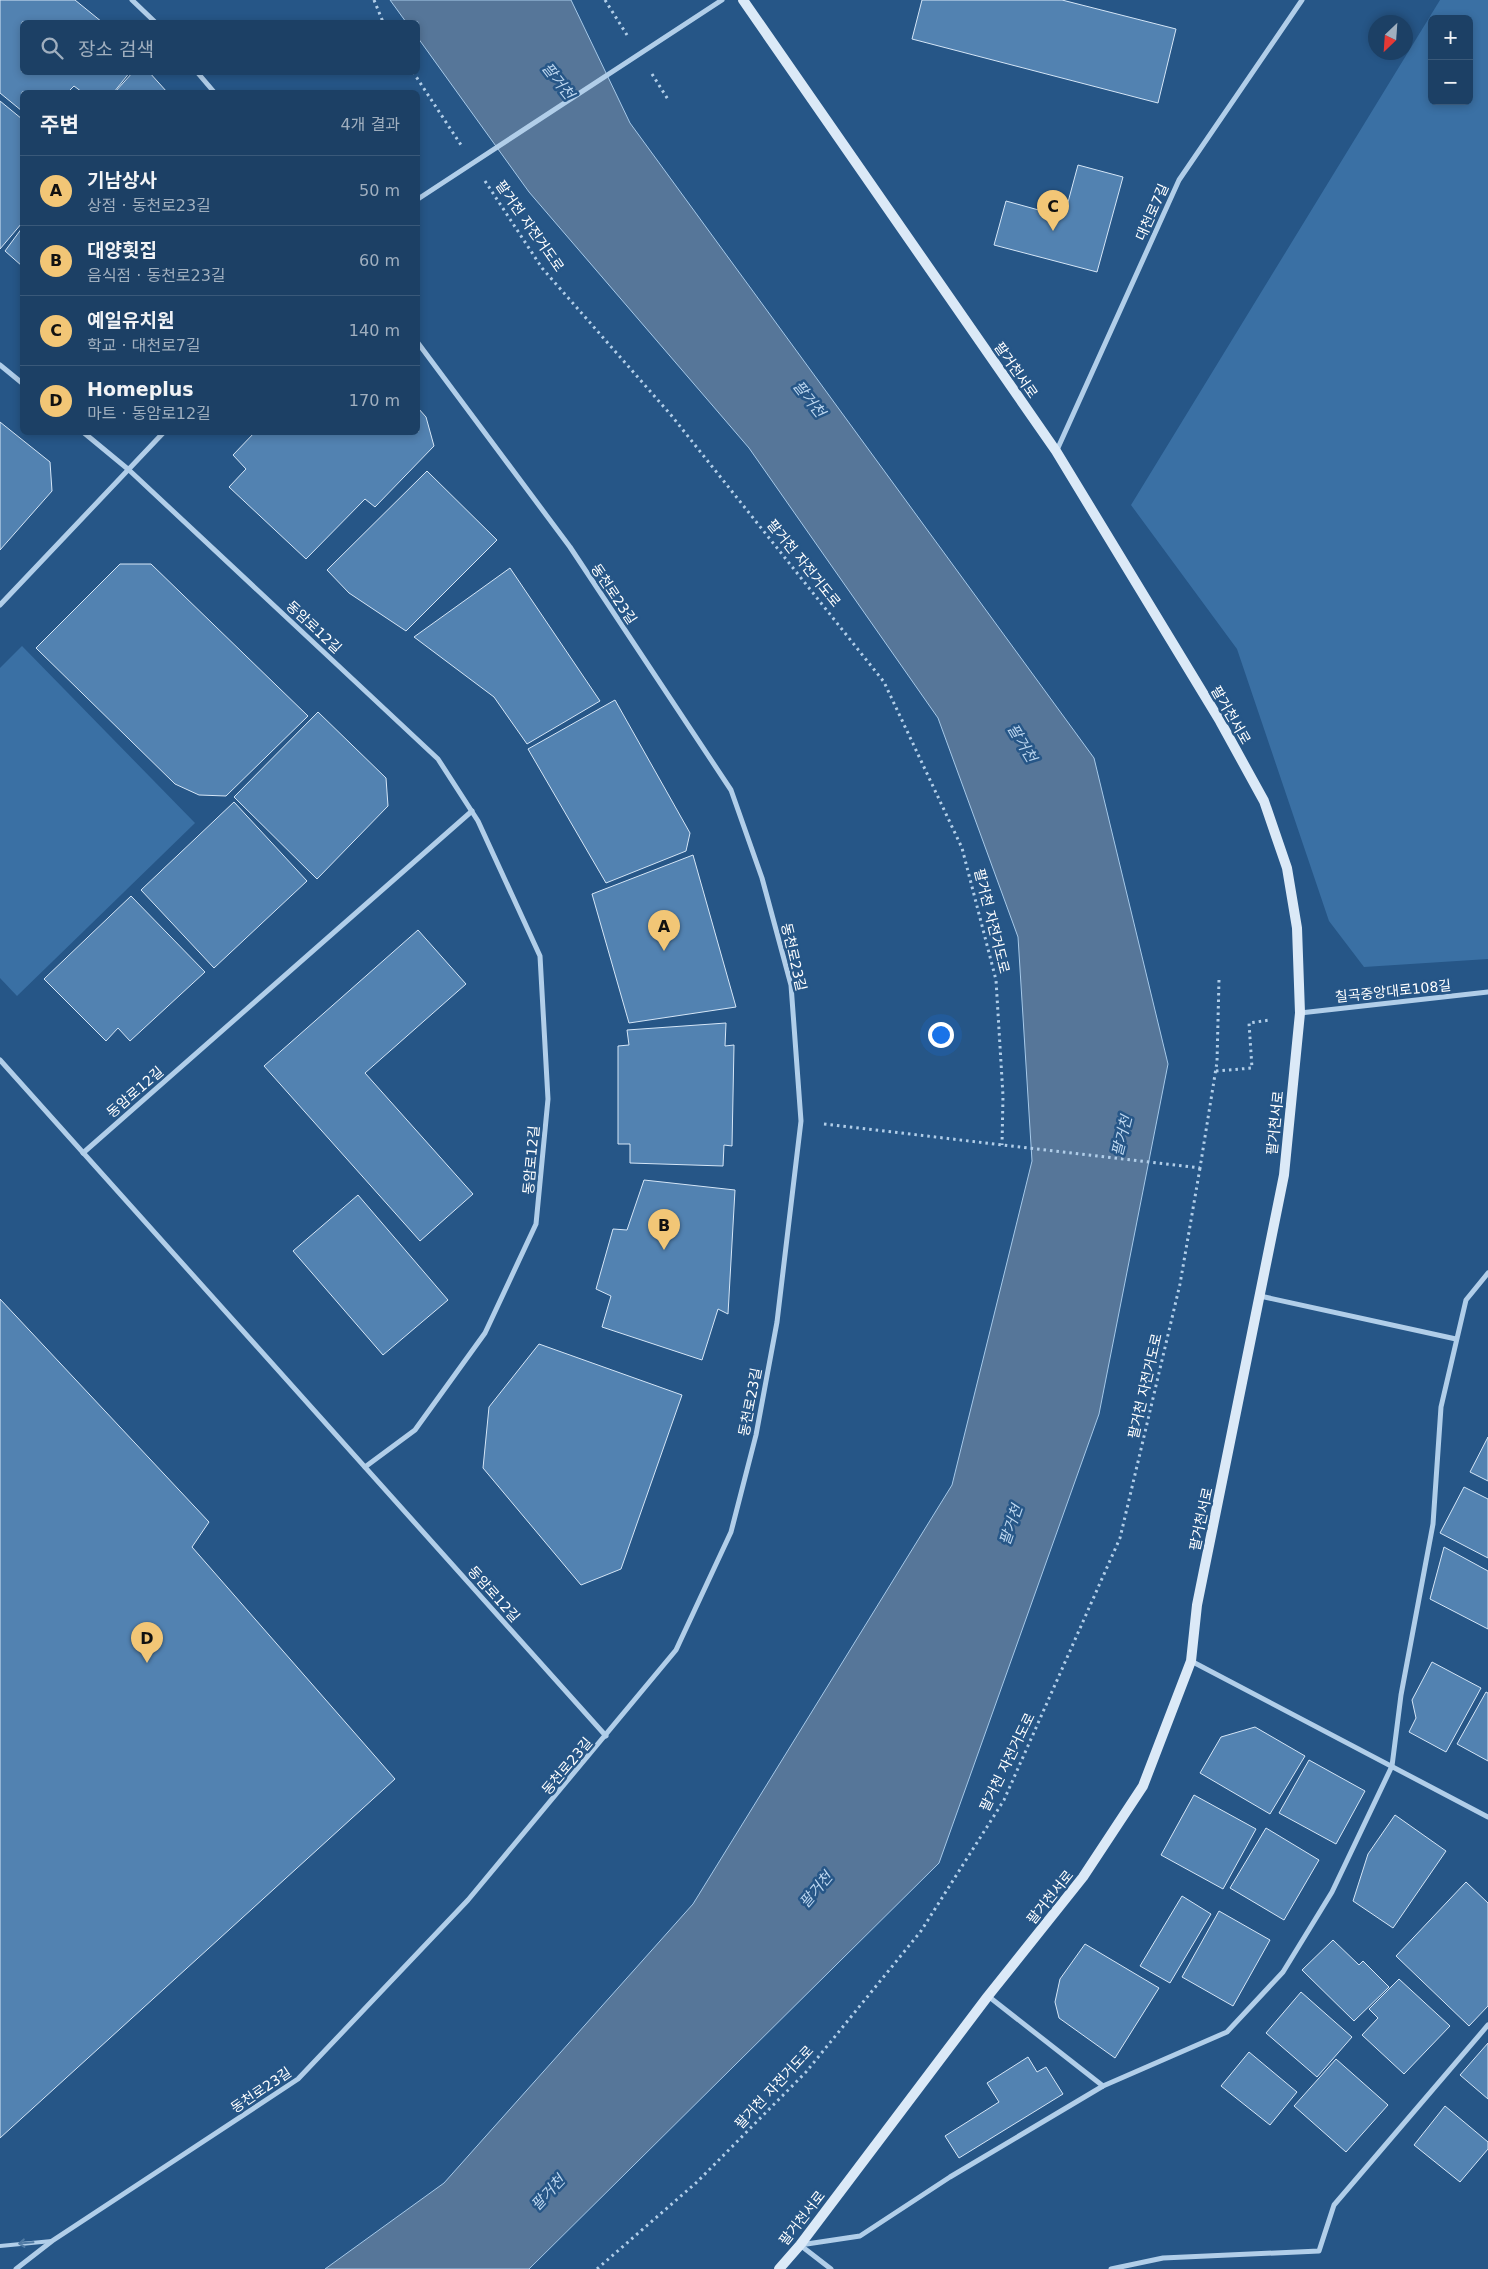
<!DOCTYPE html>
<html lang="ko">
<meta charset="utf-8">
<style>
body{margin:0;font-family:"DejaVu Sans","Noto Sans KR",sans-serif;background:#294b6e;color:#f1f3f6}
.controls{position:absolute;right:15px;top:15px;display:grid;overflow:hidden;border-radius:8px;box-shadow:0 2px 8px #0003}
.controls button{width:45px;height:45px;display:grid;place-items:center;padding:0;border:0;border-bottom:1px solid #3a5979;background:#1c4065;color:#f1f3f6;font:25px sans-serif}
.compass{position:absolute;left:1368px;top:15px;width:45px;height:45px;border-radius:50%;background:#1c4065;box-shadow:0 2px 8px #0003;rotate:205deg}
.you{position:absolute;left:940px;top:1034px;width:18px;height:18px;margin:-12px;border:4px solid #fff;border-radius:50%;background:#1a73e8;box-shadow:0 0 0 8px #1a73e833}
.badge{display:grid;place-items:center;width:32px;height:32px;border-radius:50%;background:#f2c676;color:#111;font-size:16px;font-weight:700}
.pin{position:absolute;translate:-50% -41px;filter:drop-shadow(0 1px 2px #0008)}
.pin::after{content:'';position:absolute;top:26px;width:18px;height:15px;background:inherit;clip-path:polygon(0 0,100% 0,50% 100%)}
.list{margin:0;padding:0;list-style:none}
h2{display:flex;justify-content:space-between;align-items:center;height:65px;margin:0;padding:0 20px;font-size:21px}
h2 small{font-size:16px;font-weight:400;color:#a0afbf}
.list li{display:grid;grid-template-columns:32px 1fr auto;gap:15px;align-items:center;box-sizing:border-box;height:70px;padding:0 20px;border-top:1px solid #3a5979}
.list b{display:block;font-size:19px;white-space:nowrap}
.list p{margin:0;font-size:16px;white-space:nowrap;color:#a0afbf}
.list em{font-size:16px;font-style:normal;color:#a0afbf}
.icon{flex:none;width:28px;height:28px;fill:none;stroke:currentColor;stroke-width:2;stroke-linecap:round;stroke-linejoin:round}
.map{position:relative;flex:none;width:1488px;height:2269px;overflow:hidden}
.search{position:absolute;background:#1c4065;box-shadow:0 2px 8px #0003;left:20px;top:20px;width:400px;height:55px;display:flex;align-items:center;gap:12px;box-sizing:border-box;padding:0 18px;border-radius:8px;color:#a0afbf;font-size:19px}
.panel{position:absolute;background:#1c4065;box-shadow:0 2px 8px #0003;left:20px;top:90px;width:400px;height:345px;border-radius:8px}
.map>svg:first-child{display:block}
.green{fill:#3a70a4;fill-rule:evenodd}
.water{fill:#567699;stroke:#a6c9e9}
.building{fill:#5282b1;stroke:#d5e6f7}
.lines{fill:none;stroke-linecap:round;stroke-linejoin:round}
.path{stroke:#b1cee9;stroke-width:3;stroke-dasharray:2.5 4;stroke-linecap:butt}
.lane{stroke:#b1cee9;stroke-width:4}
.street{stroke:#b1cee9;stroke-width:5}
.secondary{stroke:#dbe9f7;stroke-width:10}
.oneway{stroke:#507aa4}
.labels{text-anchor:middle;stroke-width:5;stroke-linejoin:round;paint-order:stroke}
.street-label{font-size:14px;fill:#fff;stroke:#265687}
.water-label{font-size:15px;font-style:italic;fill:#bdd7f0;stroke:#265687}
</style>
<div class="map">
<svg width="1488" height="2269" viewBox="0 0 1488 2269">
<rect width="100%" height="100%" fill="#265687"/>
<g class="green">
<path d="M 1440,0 L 1488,0 L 1488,959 L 1364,967 L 1329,921 L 1237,649 L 1131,505 ZM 1432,19 L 1469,19 L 1469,101 L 1432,101 Z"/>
<polygon points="22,646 195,823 17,996 0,978 0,668"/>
</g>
<polygon class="water" points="390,0 571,0 630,123 1094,758 1168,1064 1099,1414 939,1863 529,2269 325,2269 444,2183 693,1904 952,1485 1032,1161 1018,937 938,718 749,448 529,192 418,38 418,22 406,22"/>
<g class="building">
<polygon points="0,0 75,0 102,22 22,22 22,72 130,72 114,92 82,92 74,86 68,92 22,92 22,111 0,93"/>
<polygon points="922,0 1062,0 1176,29 1158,103 912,39"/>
<polygon points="133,72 149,72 167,92 115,92"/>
<polygon points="0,101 22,119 22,223 0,249"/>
<polygon points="1078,165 1123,177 1097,272 994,245 1006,201 1064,217"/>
<polygon points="22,228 22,266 5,251"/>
<polygon points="418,408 426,417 434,446 375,507 365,499 306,559 229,487 246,469 233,455 255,432 418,432"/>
<polygon points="0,422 50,462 52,491 0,550"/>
<polygon points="427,471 497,540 406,631 349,593 327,570"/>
<polygon points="120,564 151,564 308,716 226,796 199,795 175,784 36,648"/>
<polygon points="510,568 600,701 527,744 494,697 414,637"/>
<polygon points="615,700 690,833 686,851 606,883 528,749"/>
<polygon points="318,712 386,778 388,806 317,879 234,797"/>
<polygon points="234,802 307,881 214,968 141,890"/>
<polygon points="693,855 736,1007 629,1023 592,894"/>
<polygon points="131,896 205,972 130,1041 118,1028 106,1041 44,979"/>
<polygon points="418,930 466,984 365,1073 473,1194 420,1241 264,1066"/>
<polygon points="726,1023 725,1046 734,1045 732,1146 724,1145 723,1166 630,1163 630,1144 618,1144 618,1046 629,1045 627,1030"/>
<polygon points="644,1180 735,1190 728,1314 718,1309 702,1360 602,1327 611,1296 596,1289 613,1229 627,1230"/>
<polygon points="358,1195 448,1300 383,1355 293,1251"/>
<polygon points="0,1299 209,1522 192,1547 395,1779 0,2138"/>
<polygon points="539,1344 682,1395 621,1569 581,1585 483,1468 489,1407"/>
<polygon points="1488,1437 1488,1481 1470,1472"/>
<polygon points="1464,1487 1488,1499 1488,1558 1440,1533"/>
<polygon points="1444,1547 1488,1571 1488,1629 1430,1599"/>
<polygon points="1432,1662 1481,1688 1446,1752 1409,1732 1416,1718 1412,1700"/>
<polygon points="1486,1692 1488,1693 1488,1761 1457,1744"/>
<polygon points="1255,1727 1305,1756 1270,1814 1200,1773 1221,1737"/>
<polygon points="1309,1760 1365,1791 1336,1844 1279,1813"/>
<polygon points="1194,1795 1256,1829 1223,1889 1161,1855"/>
<polygon points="1395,1815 1446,1851 1393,1928 1353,1901 1368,1854"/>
<polygon points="1266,1828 1319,1860 1284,1920 1230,1888"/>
<polygon points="1466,1882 1488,1903 1488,2006 1469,2026 1396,1956"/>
<polygon points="1182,1896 1211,1914 1170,1983 1140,1966"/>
<polygon points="1219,1911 1270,1940 1233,2006 1182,1977"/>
<polygon points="1333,1940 1359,1965 1363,1961 1389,1987 1354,2021 1302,1970"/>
<polygon points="1085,1944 1159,1988 1115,2058 1059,2018 1055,2002 1060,1979"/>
<polygon points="1399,1979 1450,2026 1404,2074 1362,2035 1378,2018 1369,2009"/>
<polygon points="1301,1992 1352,2037 1317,2077 1266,2033"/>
<polygon points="1488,2043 1488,2099 1460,2075"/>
<polygon points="1249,2052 1297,2092 1270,2125 1221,2086"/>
<polygon points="1028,2057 1037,2072 1046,2067 1063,2094 959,2158 945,2136 999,2102 987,2083"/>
<polygon points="1336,2059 1388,2105 1346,2152 1294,2106"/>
<polygon points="1445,2106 1488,2142 1488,2149 1460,2182 1414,2145"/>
</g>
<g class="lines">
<g class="path">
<polyline points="374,0 383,22"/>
<polyline points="605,0 627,35"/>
<polyline points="413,72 461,145"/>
<polyline points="652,74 669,101"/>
<polyline points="485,181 542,268 671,415 884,682 962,848 996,980 1003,1096 1002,1145"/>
<polyline points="1216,1071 1252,1068 1249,1023 1270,1020"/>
<polyline points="824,1124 1200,1168 1217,1062 1219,979"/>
<polyline points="597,2269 697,2182 806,2072 921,1931 1004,1800 1120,1538 1180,1284 1200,1168"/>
</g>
<polyline class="lane" points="0,2246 52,2241"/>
<g class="street">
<polyline points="132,0 155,22"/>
<polyline points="197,72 214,92"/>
<polyline points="418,199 722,0"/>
<polyline points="0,365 22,383"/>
<polyline points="83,432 129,470 438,759 478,821 540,956 548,1099 536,1224 485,1333 415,1430 365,1467"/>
<polyline points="1057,450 1179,180 1302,0"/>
<polyline points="0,605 164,432"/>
<polyline points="1300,1013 1488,992"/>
<polyline points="0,1060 606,1736"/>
<polyline points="83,1153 472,811"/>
<polyline points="1260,1296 1456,1339"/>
<polyline points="1191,1661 1488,1817"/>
<polyline points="988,1996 1103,2086"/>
<polyline points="800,2245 860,2236 950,2177 1103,2086 1227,2032 1283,1972 1332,1892 1392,1766 1401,1695 1433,1524 1441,1407 1466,1300 1488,1273"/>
<polyline points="800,2245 831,2269"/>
<polyline points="16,2269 52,2241 298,2079 468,1900 676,1650 731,1532 756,1435 777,1322 801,1121 791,985 762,878 731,790 570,547 418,343"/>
<polyline points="1111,2269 1163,2258 1319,2251 1334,2205 1488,2025"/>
</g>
<polyline class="secondary" points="743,0 1056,451 1220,721 1264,801 1287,868 1297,928 1300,1013 1284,1175 1197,1605 1191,1661 1143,1786 1083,1877 988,1996 800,2245 779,2269"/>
</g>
<defs><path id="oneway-shaft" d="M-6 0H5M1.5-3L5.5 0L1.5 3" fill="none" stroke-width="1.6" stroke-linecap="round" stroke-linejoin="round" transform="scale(1.25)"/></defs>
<use class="oneway" href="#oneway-shaft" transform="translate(26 2243) rotate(175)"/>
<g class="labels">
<g class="street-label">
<text transform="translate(1152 212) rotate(-66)" y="5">대천로7길</text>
<text transform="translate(530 226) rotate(55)" y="5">팔거천 자전거도로</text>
<text transform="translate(1016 370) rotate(55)" y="5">팔거천서로</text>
<text transform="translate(804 563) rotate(51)" y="5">팔거천 자전거도로</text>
<text transform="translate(614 594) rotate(56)" y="5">동천로23길</text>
<text transform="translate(314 627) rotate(43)" y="5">동암로12길</text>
<text transform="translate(1231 715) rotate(60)" y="5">팔거천서로</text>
<text transform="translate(992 921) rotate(76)" y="5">팔거천 자전거도로</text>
<text transform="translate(794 957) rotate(77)" y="5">동천로23길</text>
<text transform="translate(1393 991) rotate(-6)" y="5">칠곡중앙대로108길</text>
<text transform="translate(135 1092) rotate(-41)" y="5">동암로12길</text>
<text transform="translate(1275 1123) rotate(-84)" y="5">팔거천서로</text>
<text transform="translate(531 1160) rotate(-85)" y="5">동암로12길</text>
<text transform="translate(1145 1386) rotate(-77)" y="5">팔거천 자전거도로</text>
<text transform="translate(750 1402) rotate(-79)" y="5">동천로23길</text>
<text transform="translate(1201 1519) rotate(-78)" y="5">팔거천서로</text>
<text transform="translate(494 1594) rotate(48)" y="5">동암로12길</text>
<text transform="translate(1007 1762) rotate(-64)" y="5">팔거천 자전거도로</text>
<text transform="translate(567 1766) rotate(-50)" y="5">동천로23길</text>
<text transform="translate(1050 1897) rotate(-51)" y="5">팔거천서로</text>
<text transform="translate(774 2087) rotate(-47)" y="5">팔거천 자전거도로</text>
<text transform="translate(261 2090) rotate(-34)" y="5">동천로23길</text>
<text transform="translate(802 2218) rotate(-52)" y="5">팔거천서로</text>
</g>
<g class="water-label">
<text transform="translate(558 81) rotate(52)" y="5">팔거천</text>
<text transform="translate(809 399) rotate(52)" y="5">팔거천</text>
<text transform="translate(1022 743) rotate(59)" y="5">팔거천</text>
<text transform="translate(1122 1136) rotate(-76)" y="5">팔거천</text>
<text transform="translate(1011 1525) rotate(-71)" y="5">팔거천</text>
<text transform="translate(816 1890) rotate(-50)" y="5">팔거천</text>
<text transform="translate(548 2193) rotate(-47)" y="5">팔거천</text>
</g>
</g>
</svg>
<div class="controls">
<button>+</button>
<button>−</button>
</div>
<svg class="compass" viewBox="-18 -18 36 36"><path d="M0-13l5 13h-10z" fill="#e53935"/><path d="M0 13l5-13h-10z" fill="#a0afbf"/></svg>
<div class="you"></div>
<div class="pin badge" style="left:664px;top:951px">A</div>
<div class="pin badge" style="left:664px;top:1250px">B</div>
<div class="pin badge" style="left:1053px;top:231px">C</div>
<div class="pin badge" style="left:147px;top:1663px">D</div>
<div class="search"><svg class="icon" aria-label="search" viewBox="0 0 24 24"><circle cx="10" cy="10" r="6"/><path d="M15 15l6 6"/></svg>장소 검색</div>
<section class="panel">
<h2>주변<small>4개 결과</small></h2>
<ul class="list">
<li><span class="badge">A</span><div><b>기남상사</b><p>상점 · 동천로23길</p></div><em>50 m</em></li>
<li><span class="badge">B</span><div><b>대양횟집</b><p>음식점 · 동천로23길</p></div><em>60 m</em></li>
<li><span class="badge">C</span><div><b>예일유치원</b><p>학교 · 대천로7길</p></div><em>140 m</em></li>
<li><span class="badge">D</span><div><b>Homeplus</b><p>마트 · 동암로12길</p></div><em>170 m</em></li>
</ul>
</section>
</div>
